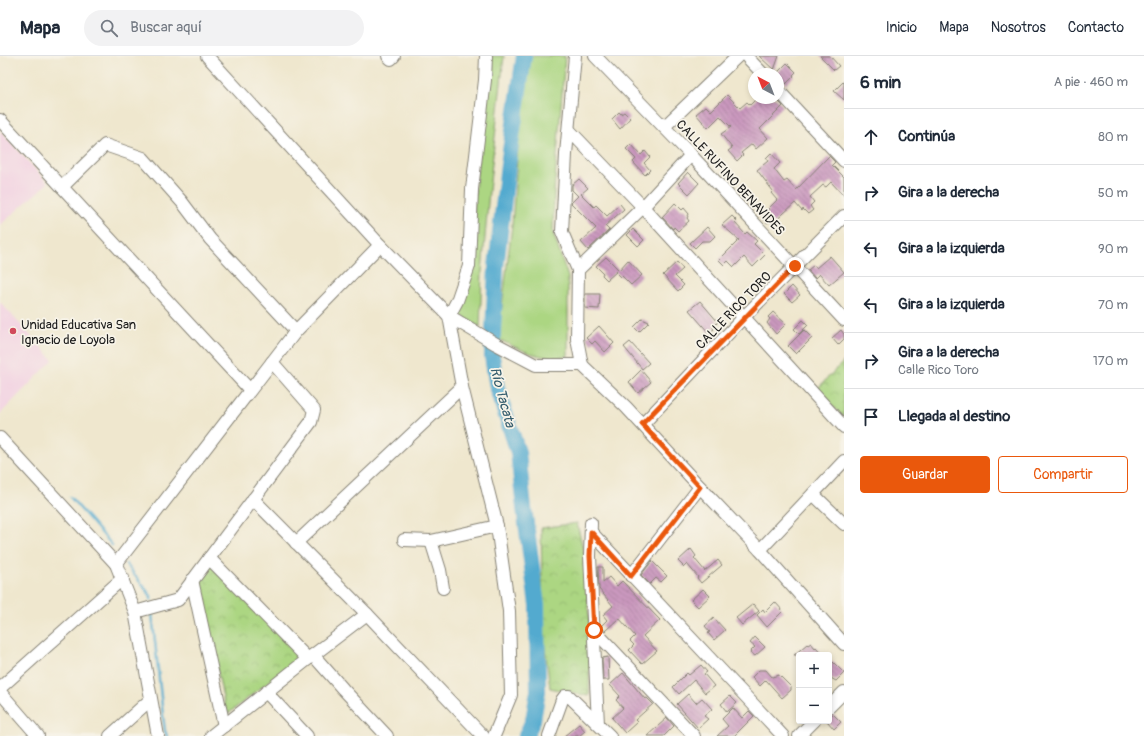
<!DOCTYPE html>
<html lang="es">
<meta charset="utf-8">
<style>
body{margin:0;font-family:Pangolin,sans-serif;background:#f2f2f3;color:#1f2937}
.controls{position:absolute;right:12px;bottom:12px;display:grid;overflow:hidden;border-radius:4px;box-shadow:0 2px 6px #0003}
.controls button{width:36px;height:36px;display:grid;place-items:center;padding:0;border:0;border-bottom:1px solid #e0e1e3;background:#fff;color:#1f2937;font:20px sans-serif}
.compass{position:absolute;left:748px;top:12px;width:36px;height:36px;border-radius:50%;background:#fff;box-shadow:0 2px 6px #0003;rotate:318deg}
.stop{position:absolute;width:12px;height:12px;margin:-9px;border:3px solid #ea580c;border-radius:50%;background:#fff}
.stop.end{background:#ea580c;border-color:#fff;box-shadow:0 1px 4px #0008}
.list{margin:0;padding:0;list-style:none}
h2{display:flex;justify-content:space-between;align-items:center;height:52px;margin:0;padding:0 16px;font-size:17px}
h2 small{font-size:13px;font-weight:400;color:#747a83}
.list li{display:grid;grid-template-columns:26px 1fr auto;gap:12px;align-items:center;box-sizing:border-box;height:56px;padding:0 16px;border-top:1px solid #e0e1e3}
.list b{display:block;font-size:15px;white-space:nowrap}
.list p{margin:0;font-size:13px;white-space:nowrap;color:#747a83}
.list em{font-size:13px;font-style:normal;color:#747a83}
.actions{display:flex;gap:8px;padding:12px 16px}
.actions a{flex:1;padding:9px 0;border:1px solid #ea580c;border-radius:4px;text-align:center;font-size:14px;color:#ea580c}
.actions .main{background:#ea580c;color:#fff}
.icon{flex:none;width:22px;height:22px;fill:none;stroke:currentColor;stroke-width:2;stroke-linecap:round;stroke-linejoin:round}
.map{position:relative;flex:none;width:844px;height:680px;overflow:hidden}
header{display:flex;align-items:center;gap:24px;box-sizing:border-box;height:56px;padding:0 20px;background:#fff;border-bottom:1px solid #e0e1e3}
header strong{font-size:19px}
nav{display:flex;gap:22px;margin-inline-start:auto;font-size:14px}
.search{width:280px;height:36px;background:#f2f2f3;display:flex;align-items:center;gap:10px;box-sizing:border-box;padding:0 14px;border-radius:22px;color:#747a83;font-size:15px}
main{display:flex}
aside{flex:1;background:#fff}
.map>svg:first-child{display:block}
.built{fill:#f2cfe1}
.green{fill:#acd682;stroke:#64794f}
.park{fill:url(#park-crowns);stroke:#64794f}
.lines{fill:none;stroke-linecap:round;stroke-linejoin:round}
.stream{stroke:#52aacf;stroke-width:2.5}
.river{stroke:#52aacf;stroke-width:16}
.building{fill:url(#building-back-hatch)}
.minor-casing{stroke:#868275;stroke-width:14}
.minor{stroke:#fff;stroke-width:12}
.route{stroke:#ea580c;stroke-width:5}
.poi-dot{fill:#d1495b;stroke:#f7f3e8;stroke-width:1.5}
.labels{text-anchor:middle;stroke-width:3.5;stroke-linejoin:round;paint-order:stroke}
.street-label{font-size:13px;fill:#1c1c1c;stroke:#f7f3e8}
.poi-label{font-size:13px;fill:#1c1c1c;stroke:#f7f3e8;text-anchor:start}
.water-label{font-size:14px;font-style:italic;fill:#345c6d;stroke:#f7f3e8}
</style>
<header>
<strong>Mapa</strong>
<div class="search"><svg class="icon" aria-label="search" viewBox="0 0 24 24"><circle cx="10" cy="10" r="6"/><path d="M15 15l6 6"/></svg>Buscar aquí</div>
<nav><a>Inicio</a><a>Mapa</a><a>Nosotros</a><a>Contacto</a></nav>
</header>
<main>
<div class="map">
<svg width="844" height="680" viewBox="0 0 844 680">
<defs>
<pattern id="park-crowns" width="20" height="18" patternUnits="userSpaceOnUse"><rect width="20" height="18" fill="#acd682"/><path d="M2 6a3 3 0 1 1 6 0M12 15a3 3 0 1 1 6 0" fill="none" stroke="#93b770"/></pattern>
<pattern id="building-back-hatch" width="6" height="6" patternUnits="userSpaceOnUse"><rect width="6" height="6" fill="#ca98be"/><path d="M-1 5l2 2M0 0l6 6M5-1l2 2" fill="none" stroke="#a37b9a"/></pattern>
</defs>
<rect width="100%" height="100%" fill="#f7f3e8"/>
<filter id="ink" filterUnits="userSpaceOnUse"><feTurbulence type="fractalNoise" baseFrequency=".025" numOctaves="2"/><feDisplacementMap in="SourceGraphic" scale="8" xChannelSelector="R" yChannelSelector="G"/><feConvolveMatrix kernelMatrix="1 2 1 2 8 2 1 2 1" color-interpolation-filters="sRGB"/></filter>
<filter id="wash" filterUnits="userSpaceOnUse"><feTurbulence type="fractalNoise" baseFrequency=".012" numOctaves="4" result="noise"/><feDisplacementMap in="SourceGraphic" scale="16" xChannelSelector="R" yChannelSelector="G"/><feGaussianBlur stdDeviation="0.9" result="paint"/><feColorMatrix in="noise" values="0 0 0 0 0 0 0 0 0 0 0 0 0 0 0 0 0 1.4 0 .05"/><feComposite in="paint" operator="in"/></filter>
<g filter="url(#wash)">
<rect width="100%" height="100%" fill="#efe7ce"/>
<g class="built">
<polygon points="0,75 48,127 0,169"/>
<polygon points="0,246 53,304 0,358"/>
</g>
<g class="green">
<polygon points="490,0 504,0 489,135 482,216 480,271 459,258 472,211 475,134"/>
<path d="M 525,0 L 565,0 L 554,136 L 553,177 L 568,221 L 568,300 C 542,306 520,293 498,283 L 512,169 Z"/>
</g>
<g class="park">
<polygon points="844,305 844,362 817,333"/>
<polygon points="577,467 585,502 590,576 589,640 550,632 543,577 541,472"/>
<polygon points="209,507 300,601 229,657 226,656 207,564 195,526"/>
</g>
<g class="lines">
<g class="stream">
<polyline points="70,441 112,489"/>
<polyline points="126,508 151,540 151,544"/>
<polyline points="152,558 163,660 165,675 167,680"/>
</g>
<polyline class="river" points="524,0 508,109 496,211 492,300 497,332 518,396 524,452 537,549 538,635 533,664 526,680"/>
</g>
<g id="blocks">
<g class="building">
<polygon points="759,0 779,0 774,14"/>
<polygon points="820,0 830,0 839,10 834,14"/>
<polygon points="787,7 796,16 793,19 794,20 786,28 778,20 778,18 776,18"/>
<polygon points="844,25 844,44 834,35"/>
<polygon points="727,39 740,52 747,46 750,49 757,42 775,42 783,50 760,73 768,82 756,93 752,88 741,97 743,99 737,105 728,95 732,92 721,78 731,71 720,60 708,72 696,58 706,50 711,55"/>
<polygon points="619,56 621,58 624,56 630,62 620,73 612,63"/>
<polygon points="631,88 641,99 645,95 650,101 644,107 650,114 645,119 633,106 636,103 626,93"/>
<polygon points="771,97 780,107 774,113 784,126 787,124 796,134 829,100 835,106 832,109 844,121 844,140 831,126 826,131 823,129 810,141 814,146 810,150 813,154 808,158 803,153 802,155 795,147 772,168 770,165 767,167 762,161 769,155 768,153 777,144 771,137 773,135 757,114 768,105 766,102"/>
<polygon points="688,116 699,127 689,138 678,127"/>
<polygon points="579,123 588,132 581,138 594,151 596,149 607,160 620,148 624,153 605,170 609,174 588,194 581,186 596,172 571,147 578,140 572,134 572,129"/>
<polygon points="675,147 682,154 684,152 689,158 687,162 689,165 678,175 674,171 673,173 662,161"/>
<polygon points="732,160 737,165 735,167 745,178 747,176 757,185 754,188 765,199 753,211 744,201 734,211 728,205 724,209 719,204 739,184 722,169"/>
<polygon points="707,171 715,180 710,185 702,185 695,192 690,187"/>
<polygon points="633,173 644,184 638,190 627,179"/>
<polygon points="830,200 844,216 829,229 819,218 815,222 808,214 814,209 816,212"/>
<polygon points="606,201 619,214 628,204 642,219 631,229 622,220 621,221 616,216 617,215 607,224 602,219 603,217 596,210"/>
<polygon points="677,206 683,213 675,220 684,229 678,235 663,219"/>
<polygon points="792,230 800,239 792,246 784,238"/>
<polygon points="585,238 600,238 599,253 585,252"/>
<polygon points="700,245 718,266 713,271 714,273 709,277 689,254"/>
<polygon points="773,256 786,268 776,278 767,267 770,263 768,261"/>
<polygon points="642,263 649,266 639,276 634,271"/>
<polygon points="803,264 808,269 799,278 794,273"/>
<polygon points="599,270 614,287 605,296 595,285 592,288 586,282"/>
<polygon points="804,274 812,282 796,298 788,290"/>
<polygon points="841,274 844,278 844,283 838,289 832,282"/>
<polygon points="630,286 649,307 642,313 624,291"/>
<polygon points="641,314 651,326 638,337 629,326"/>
<polygon points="691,493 696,500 694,502 705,515 718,504 722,509 701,527 697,522 698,521 687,508 684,511 678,505"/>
<polygon points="652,505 667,520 661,526 656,522 650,528 641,519"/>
<polygon points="598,511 603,511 603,526 609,521 617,530 622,525 660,564 643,580 657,595 642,608 629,594 634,589 630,585 635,580 619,562 605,575 601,570 607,564 603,559 613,550 599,533"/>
<polygon points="703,533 710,540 698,551 691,544"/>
<polygon points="775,546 783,555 767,571 757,559 763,553 765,556"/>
<polygon points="753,548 759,555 742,569 736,562"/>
<polygon points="714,562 725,574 714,584 708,577 710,576 705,570"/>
<polygon points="755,581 765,591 755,600 750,596 755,591 750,587"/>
<polygon points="811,587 815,592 816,591 823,599 794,599 807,588 808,589"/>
<polygon points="608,601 609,624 603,624 602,602"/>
<polygon points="829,604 832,607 833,606 844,617 836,625 829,621"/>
<polygon points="701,609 707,616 704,618 714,630 705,637 694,624 679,638 673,631 687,617 689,619"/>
<polygon points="759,614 766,614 772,621 779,619 791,631 791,634 782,642 766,624 760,630 752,621"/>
<polygon points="623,617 645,643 647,642 653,648 635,664 637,666 625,677 612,662 623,652 616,644 620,640 610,629"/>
<polygon points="688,638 696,647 702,642 712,653 704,660 708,663 698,672 677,648"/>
<polygon points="730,640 737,647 727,656 721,648"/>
<polygon points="733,652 742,662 749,655 754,660 734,680 717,680 728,670 722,663"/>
<polygon points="833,658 841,666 834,673 827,665 829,665 829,661"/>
<polygon points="667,662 674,670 664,680 647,680"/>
<polygon points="579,668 585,675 579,680 564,680"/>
</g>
</g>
</g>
<g filter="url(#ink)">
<use href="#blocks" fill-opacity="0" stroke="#868275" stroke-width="1"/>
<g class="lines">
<g class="minor-casing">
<g id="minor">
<polyline points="207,0 380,189 449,260 496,288 536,309 582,309 626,351 700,431 760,494 844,588"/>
<polyline points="388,0 391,3 394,0"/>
<polyline points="486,0 485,24 472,133 469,210 457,245 449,260 462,331 497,470 509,555 511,639 494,680"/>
<polyline points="575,0 566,98 562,176 578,214 577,283 582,309"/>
<polyline points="595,0 691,99 844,264"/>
<polyline points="746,0 763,18"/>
<polyline points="778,34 844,105"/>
<polyline points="0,64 250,334"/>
<polyline points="664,71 738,0"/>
<polyline points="569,74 643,151 844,371"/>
<polyline points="62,131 105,89 143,102 182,146 210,183 296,275"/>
<polyline points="578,214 643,151 691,99"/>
<polyline points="643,368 744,261 844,160"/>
<polyline points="0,382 116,508 135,556 158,680"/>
<polyline points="813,438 844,468"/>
<polyline points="253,443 367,558 483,680"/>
<polyline points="591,467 590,500 598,668"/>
<polyline points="591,476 783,680"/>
<polyline points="404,484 431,485 497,470"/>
<polyline points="431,485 440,514 443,532"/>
<polyline points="296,487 462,331"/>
<polyline points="760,494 844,405"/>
<polyline points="209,502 308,603"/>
<polyline points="116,508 296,275 380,189"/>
<polyline points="631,520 700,431"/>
<polyline points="192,524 224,670"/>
<polyline points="135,556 178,544 311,366 314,354 272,306"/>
<polyline points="594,574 694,680"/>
<polyline points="313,599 343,633 387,680"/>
<polyline points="0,632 123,522"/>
<polyline points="0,636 38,680"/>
<polyline points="266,636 307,680"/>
<polyline points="829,651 844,636"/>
<polyline points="110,680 150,644"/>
<polyline points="211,680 308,603 367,558"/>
<polyline points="549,680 562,644 565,640 569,640 610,680"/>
<polyline points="799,680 814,665"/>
</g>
</g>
<use href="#minor" class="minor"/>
</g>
</g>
<g class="lines" filter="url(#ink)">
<polyline class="route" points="594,574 590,500 591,476 631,520 700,431 642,368 795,210"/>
</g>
<circle class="poi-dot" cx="13" cy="275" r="4"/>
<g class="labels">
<g class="street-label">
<text transform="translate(731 121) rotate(47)" y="5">CALLE RUFINO BENAVIDES</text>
<text transform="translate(733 254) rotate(-46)" y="5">CALLE RICO TORO</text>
</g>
<g class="poi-label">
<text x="21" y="273">Unidad Educativa San<tspan x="21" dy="15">Ignacio de Loyola</tspan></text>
</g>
<g class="water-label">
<text transform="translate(503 341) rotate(75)" y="5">Río Tacata</text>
</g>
</g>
</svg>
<div class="controls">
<button>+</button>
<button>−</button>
</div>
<svg class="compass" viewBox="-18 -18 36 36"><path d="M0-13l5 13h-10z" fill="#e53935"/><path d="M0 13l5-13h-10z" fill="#747a83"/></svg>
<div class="stop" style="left:594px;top:574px"></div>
<div class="stop end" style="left:795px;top:210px"></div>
</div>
<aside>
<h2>6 min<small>A pie · 460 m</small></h2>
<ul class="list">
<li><svg class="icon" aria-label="ahead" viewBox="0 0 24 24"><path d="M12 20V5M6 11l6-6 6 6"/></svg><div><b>Continúa</b></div><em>80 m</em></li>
<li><svg class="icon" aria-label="right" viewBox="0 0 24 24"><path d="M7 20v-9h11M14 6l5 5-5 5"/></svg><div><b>Gira a la derecha</b></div><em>50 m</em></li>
<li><svg class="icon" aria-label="left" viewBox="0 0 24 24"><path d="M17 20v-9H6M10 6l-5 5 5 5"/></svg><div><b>Gira a la izquierda</b></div><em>90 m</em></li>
<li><svg class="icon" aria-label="left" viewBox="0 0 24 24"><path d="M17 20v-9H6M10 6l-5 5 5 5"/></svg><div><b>Gira a la izquierda</b></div><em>70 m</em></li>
<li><svg class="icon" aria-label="right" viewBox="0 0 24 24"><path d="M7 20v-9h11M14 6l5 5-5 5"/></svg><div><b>Gira a la derecha</b><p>Calle Rico Toro</p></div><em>170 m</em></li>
<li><svg class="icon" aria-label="arrive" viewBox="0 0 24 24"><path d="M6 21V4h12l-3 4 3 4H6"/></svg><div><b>Llegada al destino</b></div></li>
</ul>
<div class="actions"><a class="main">Guardar</a><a>Compartir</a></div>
</aside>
</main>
